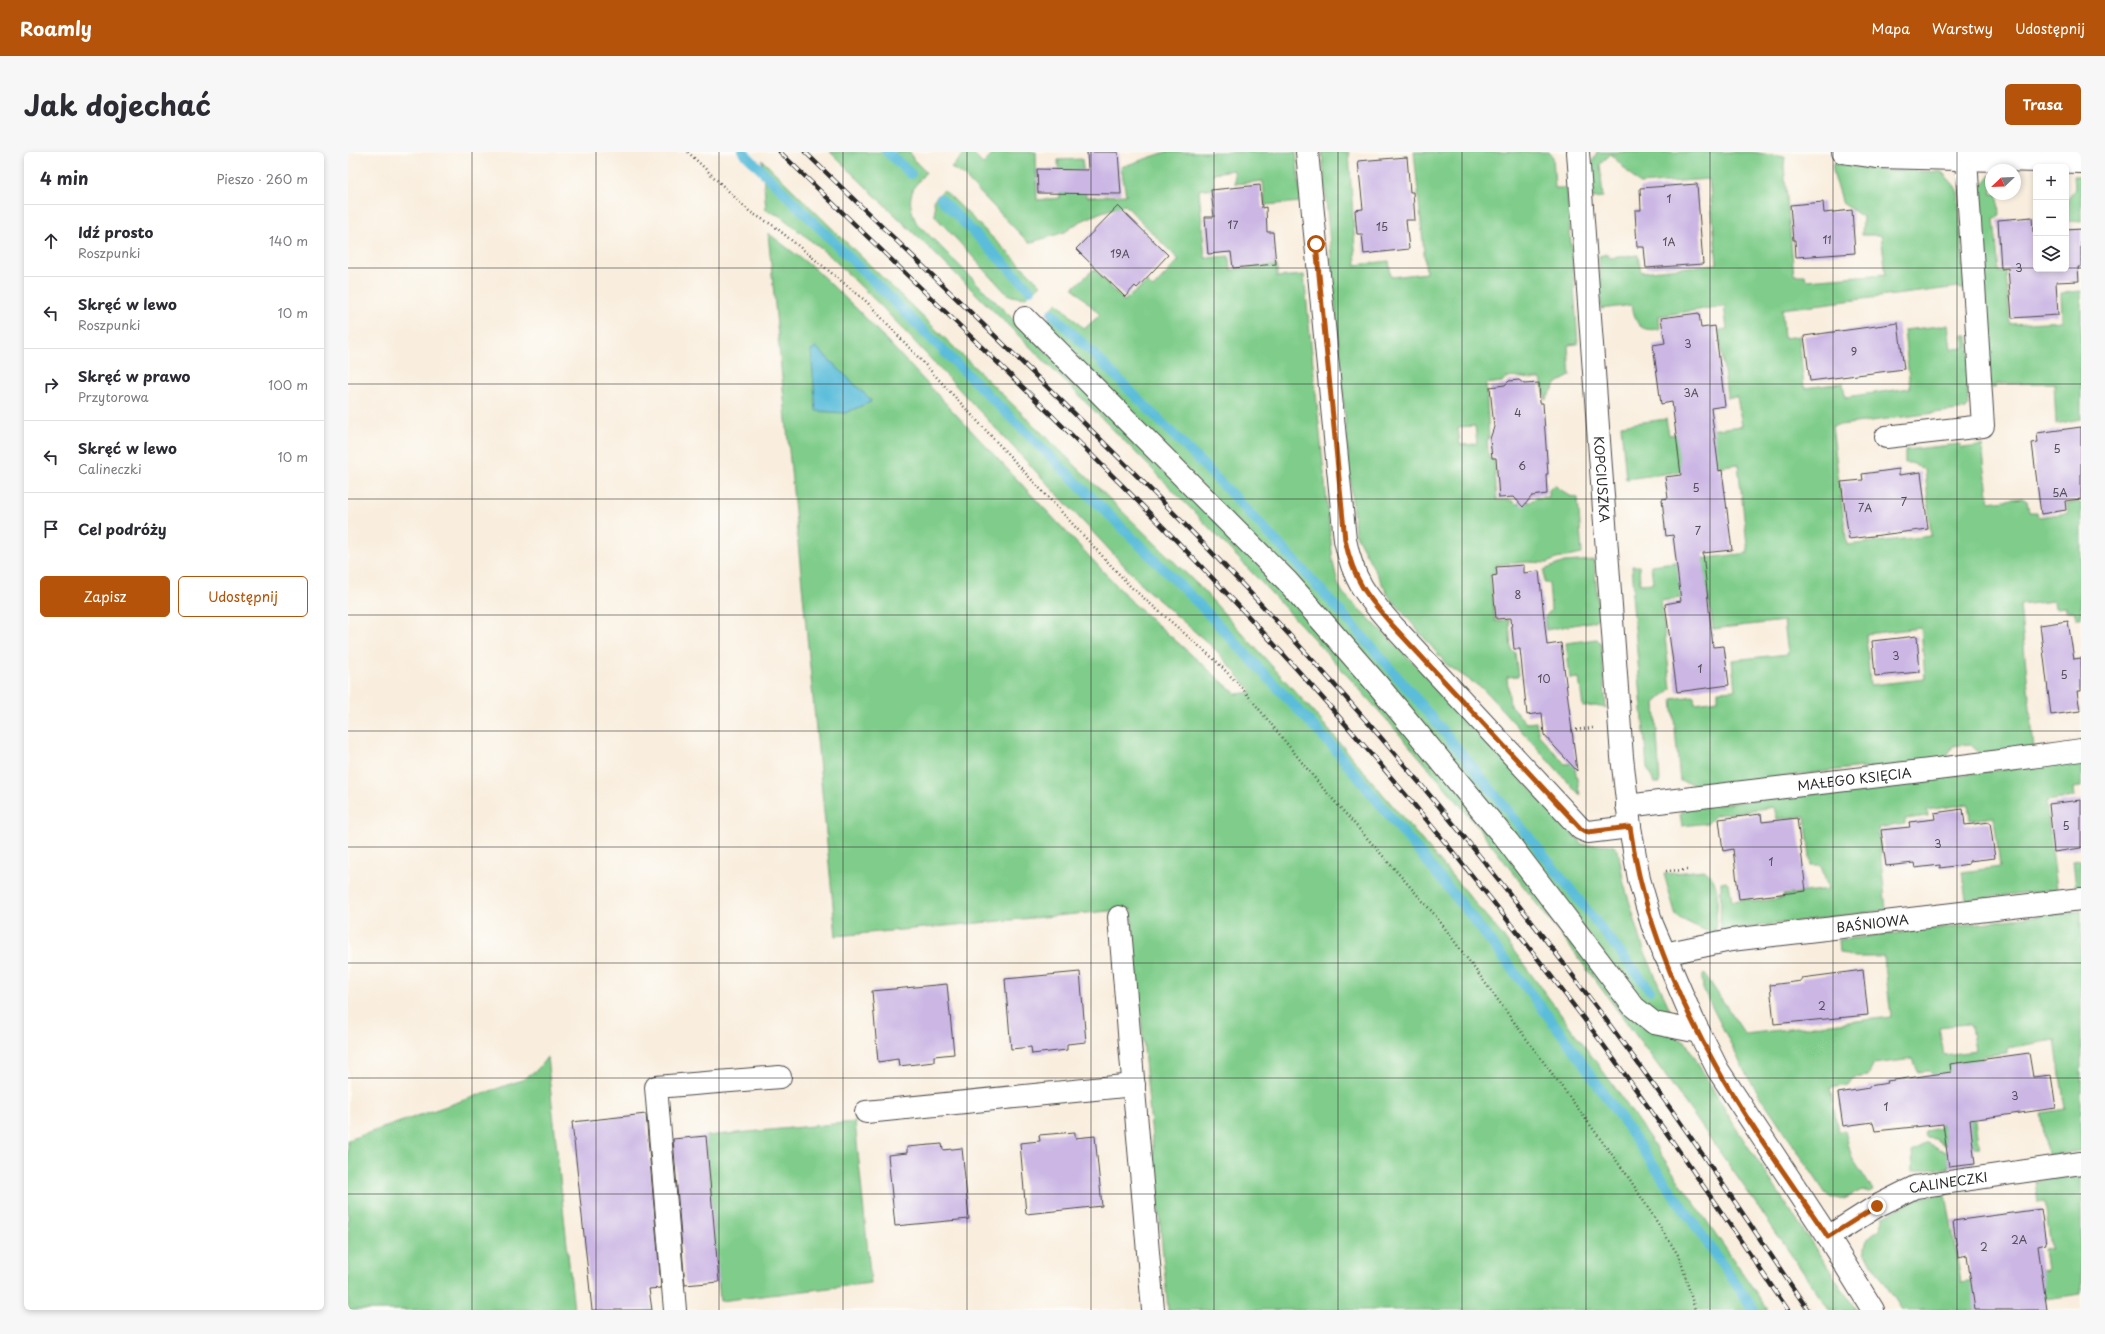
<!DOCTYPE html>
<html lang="pl">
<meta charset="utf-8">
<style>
body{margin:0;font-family:"Playpen Sans",sans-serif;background:#f7f7f7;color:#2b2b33}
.controls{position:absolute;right:12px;top:12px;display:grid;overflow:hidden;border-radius:6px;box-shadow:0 2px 6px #0003}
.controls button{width:36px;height:36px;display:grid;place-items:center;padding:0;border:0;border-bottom:1px solid #e1e1e2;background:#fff;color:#2b2b33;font:20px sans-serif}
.compass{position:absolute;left:1637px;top:12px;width:36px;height:36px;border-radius:50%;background:#fff;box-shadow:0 2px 6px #0003;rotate:247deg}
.stop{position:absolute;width:12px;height:12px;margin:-9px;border:3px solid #b45309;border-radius:50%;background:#fff}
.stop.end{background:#b45309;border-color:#fff;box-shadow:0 1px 4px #0008}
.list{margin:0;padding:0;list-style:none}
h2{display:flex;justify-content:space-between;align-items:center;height:52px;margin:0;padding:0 16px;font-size:17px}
h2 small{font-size:13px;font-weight:400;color:#7c7c81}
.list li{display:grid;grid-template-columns:26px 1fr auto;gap:12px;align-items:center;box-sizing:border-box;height:72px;padding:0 16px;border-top:1px solid #e1e1e2}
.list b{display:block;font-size:15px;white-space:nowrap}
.list p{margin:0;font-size:13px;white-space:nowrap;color:#7c7c81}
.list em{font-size:13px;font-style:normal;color:#7c7c81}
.actions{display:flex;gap:8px;padding:12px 16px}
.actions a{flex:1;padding:9px 0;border:1px solid #b45309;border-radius:6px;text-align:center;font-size:14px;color:#b45309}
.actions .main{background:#b45309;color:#fff}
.icon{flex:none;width:22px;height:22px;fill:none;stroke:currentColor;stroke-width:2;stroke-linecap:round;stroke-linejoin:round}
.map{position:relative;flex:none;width:1733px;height:1158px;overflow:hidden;border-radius:6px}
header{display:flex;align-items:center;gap:24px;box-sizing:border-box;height:56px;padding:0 20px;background:#b45309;color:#fff}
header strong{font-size:19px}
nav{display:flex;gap:22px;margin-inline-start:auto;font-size:14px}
.intro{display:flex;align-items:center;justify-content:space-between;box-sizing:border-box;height:96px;padding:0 24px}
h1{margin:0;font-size:28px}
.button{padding:10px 18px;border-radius:6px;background:#b45309;color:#fff;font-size:14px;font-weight:700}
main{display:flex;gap:24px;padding:0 24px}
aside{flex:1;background:#fff;border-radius:6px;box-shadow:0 2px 6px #0003}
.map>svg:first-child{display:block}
.green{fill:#80cd8b;stroke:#567c5b;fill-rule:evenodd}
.water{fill:#5cbdda;stroke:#447482}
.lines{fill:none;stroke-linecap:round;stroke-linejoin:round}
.stream{stroke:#5cbdda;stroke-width:10}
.building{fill:#cbb6e4}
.minor-casing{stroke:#4a4846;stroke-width:24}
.path{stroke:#4a4846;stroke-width:2.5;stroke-dasharray:1 3;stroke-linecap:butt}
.minor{stroke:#fff;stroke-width:22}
.rail-casing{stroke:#2b2b2b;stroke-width:4.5}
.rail{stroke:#fdfcf7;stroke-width:3;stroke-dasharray:9;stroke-linecap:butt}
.route{stroke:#b45309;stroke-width:5}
.grid{fill:none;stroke:#2b2b2b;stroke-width:1;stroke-opacity:0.55}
.labels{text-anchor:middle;stroke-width:3.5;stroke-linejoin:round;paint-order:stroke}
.number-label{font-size:11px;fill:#534e59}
.street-label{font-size:13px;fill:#2b2b2b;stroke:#fdfcf7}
</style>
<header>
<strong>Roamly</strong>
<nav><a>Mapa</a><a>Warstwy</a><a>Udostępnij</a></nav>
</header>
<div class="intro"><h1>Jak dojechać</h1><a class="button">Trasa</a></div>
<main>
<aside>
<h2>4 min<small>Pieszo · 260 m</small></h2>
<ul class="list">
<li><svg class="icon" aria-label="ahead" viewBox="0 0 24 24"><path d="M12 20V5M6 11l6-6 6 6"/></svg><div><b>Idź prosto</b><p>Roszpunki</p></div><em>140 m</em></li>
<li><svg class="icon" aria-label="left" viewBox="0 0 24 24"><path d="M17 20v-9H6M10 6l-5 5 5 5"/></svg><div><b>Skręć w lewo</b><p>Roszpunki</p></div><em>10 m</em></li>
<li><svg class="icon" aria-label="right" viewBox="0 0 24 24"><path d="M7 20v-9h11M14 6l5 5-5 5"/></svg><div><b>Skręć w prawo</b><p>Przytorowa</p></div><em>100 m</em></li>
<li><svg class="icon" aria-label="left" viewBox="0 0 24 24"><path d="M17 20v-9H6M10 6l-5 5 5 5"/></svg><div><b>Skręć w lewo</b><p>Calineczki</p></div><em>10 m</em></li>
<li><svg class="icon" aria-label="arrive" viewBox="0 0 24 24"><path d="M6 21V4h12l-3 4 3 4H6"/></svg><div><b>Cel podróży</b></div></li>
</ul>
<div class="actions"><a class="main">Zapisz</a><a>Udostępnij</a></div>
</aside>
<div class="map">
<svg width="1733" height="1158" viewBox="0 0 1733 1158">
<rect width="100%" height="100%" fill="#fdfcf7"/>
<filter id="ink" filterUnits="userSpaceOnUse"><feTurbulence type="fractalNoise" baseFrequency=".025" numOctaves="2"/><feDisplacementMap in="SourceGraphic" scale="8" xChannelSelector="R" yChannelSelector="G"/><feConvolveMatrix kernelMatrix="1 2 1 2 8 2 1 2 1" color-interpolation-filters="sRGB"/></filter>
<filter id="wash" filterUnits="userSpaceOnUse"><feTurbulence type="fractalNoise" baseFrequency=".012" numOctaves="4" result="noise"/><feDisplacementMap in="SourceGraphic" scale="16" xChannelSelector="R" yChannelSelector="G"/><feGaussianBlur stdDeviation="0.9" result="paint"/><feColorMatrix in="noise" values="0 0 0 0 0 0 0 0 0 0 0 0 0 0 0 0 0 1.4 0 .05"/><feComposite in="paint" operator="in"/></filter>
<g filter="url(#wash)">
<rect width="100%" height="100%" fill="#f9eede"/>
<g class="green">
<path d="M 482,0 L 562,0 L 565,7 L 578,20 C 562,39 558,46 568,70 L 947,449 L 1327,885 L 1337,889 L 1386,973 L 1508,1158 L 1481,1158 C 1387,1020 1291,883 1189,752 C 1162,717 1136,682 1108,648 C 914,418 698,209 482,0 Z"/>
<path d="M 618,0 L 623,0 L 635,12 L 647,0 L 688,0 L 689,48 L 712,46 L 710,8 L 734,7 L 738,45 L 778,43 L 773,15 L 818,0 L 948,0 L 953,50 L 917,53 L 915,29 L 887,32 L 886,18 L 865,21 L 866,36 L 851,38 L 857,106 L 881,104 L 882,118 L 929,113 L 929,125 L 956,123 L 985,410 L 990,432 L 995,441 L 1073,518 L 1234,692 C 1246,696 1261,687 1270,698 L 1276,732 L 1296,798 L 1325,865 L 1309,863 L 1290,847 L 1166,686 L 699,176 L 702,159 L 709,150 L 736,177 L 752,163 L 725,136 L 746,117 L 776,149 L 799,130 L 805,136 L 831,108 L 777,53 L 754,60 L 731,70 L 717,80 L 681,91 L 614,22 L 603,16 Z"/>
<path d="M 974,0 L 1001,0 L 1008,113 L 1041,109 L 1043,125 L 1078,121 L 1066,0 L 1201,0 L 1205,5 L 1207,36 L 1219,36 L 1230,192 L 1220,193 L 1222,224 L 1209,231 L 1198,248 L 1193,227 C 1180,228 1171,224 1158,226 L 1154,230 L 1138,232 L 1141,287 L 1139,288 L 1141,307 L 1146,308 L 1149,348 L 1163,348 L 1168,352 L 1182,350 L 1187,346 L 1201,345 L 1201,338 L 1206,333 L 1222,344 L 1230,346 L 1234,402 L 1208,407 L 1199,411 L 1179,410 L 1147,413 L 1147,422 L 1142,423 L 1147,469 L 1161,468 L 1163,498 L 1167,500 L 1170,524 L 1159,525 L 1162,553 L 1178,571 L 1188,570 L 1191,583 L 1217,612 L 1226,611 L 1232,643 L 1135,537 L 1099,513 L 1040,443 L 1007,381 ZM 1127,274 L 1129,292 L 1112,293 L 1110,275 Z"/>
<path d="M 1249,0 L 1404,0 L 1437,5 L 1436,14 L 1446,123 L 1457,123 L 1458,128 L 1538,122 L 1533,83 L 1514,83 L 1515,65 L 1494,51 C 1493,37 1483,25 1485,11 L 1532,18 L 1594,20 L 1606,33 L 1610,40 L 1617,137 L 1612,137 L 1611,135 L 1434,157 L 1436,186 L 1451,184 L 1456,236 L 1495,231 L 1497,245 L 1562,236 L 1556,178 L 1600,173 L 1603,197 L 1616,196 L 1615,183 L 1620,183 L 1624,237 L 1619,238 L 1621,253 L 1618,257 L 1484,274 L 1499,393 L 1583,384 L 1577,317 L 1563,311 L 1557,311 L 1557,298 L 1612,292 L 1613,296 L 1634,294 L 1641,350 L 1674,346 L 1679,349 L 1681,360 L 1689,360 L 1690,365 L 1720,361 L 1719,352 L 1733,350 L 1733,466 L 1728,466 L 1726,459 L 1718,460 L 1718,455 L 1707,456 L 1706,449 L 1672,453 L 1686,597 L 1632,602 L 1622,592 L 1605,594 L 1597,607 L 1514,617 L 1514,615 L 1358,634 L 1332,629 L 1324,547 L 1346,544 L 1347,551 L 1370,548 L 1370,539 L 1387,538 L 1384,508 L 1440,502 L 1436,469 L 1365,477 L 1360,442 L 1313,449 L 1323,537 L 1307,551 L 1312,631 L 1306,631 L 1299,615 L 1284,442 L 1286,439 L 1284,414 L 1291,414 L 1292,432 L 1305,431 L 1303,413 L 1400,401 L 1390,312 L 1278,327 L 1273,273 L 1318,267 L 1321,283 L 1394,274 L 1389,245 L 1379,245 L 1371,178 L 1379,177 L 1376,154 L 1311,164 L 1312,177 C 1290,180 1288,172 1284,153 L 1253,157 L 1251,104 L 1260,102 L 1261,106 L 1290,103 L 1293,120 L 1369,112 L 1361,27 L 1291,32 L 1263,2 L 1252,12 L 1255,45 L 1245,46 L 1244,11 ZM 1573,476 L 1577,527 L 1522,533 L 1518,482 Z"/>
<polygon points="414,8 853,436 963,557 1154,783 1263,930 1420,1158 820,1158 783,757 488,784 420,81 468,118 511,159 786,452 888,542 904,540 869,499 798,437 536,157 482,104 432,64 418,58"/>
<polygon points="1643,22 1643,42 1650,42 1651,65 1646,66 1651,120 1658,120 1662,172 1714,169 1713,141 1733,139 1733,267 1708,272 1706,231 1649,232 1648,235 1642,235 1629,50 1634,34"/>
<polygon points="1726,24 1733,24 1733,70 1718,69 1718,51 1727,36"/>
<path d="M 596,38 L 693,133 C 679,145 677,149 659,142 L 587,64 L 586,47 Z"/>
<polygon points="1246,408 1251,464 1247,469 1198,478 1197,465 1203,458 1201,431 1196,431 1196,418 1216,410"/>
<polygon points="1249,487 1253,491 1258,556 1247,554 1235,555 1231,526 1222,527 1218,491"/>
<polygon points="1733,608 1733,635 1725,636 1726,645 1698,649 1709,737 1618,748 1614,720 1652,715 1646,665 1622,668 1620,652 1579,658 1580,664 1557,667 1557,672 1530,676 1538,758 1372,779 1373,730 1378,729 1381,732 1384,749 1403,747 1404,750 1435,746 1435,743 1480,737 1473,713 1463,713 1457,664 1429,667 1426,655 1368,663 1360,671 1334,674 1332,662 1337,657"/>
<polygon points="1733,708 1733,734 1728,735 1725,709"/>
<path d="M 1356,718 C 1376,730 1368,759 1367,779 C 1365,779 1363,780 1361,780 C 1358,779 1330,766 1328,764 L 1316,722 Z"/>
<path d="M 1733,759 L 1733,999 L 1699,1003 L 1693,961 L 1717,957 L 1707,888 L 1659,896 L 1659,901 L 1634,904 L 1637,922 L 1621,925 L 1632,995 L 1603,997 L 1588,987 L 1579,986 L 1576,983 L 1577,979 L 1592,976 L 1585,923 L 1581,919 L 1570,920 L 1565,907 L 1526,912 L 1520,924 L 1505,926 L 1500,933 L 1482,936 L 1490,979 L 1497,979 L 1504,1006 L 1525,1038 L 1521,1040 L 1514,1038 C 1501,1044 1491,1054 1478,1042 L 1399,924 L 1355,837 L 1354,825 L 1356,821 L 1397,882 L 1543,865 L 1536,805 L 1503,805 L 1492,800 L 1491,788 ZM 1618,872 L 1623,874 L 1627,899 L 1596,903 L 1591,875 Z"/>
<polygon points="199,905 226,1158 0,1158 0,988 174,928 190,917"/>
<polygon points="507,970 523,1131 372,1149 358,984"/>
<polygon points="1580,991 1600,1001 1601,1016 1565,1019 1564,999"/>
<path d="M 1733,1023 L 1733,1142 L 1662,1152 L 1662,1158 L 1554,1158 L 1517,1101 C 1516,1088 1522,1083 1532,1077 L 1536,1064 L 1570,1046 L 1598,1042 L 1613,1130 L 1699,1119 L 1696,1098 L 1703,1097 L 1697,1050 L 1690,1051 L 1687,1029 Z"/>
</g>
<polygon class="water" points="468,195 522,247 523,250 497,261 468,259 463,198"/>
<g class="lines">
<g class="stream">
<polyline points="395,0 850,451 986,596 1116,755 1217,886 1406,1158"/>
<polyline points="539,0 563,22"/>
<polyline points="593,47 682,138"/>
<path d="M 704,161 C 805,261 906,362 1000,468 C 1106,587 1203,713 1302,838"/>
</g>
</g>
<g id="blocks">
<g class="building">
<polygon points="739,0 770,0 773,42 690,41 689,17 740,18"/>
<polygon points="1059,5 1062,40 1065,40 1067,68 1058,68 1061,97 1016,102 1014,82 1009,82 1007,58 1015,57 1010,9"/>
<polygon points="1349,32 1355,112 1298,116 1296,95 1289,95 1287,58 1293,58 1292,36"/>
<polygon points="912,33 914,56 918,55 919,80 925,80 928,112 885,116 883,100 860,102 857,65 866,65 863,38"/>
<polygon points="1475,50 1476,61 1504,58 1507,101 1448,105 1447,88 1445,88 1442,53"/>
<polygon points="770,54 820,103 789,136 787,134 777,145 728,97"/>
<polygon points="1684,65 1685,80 1688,80 1688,117 1718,117 1718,78 1733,77 1733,115 1730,115 1731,129 1708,130 1710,163 1664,166 1660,116 1653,117 1650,68"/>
<polygon points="1351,161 1353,176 1367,174 1377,254 1363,256 1371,319 1374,318 1384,398 1355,401 1365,495 1376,494 1381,533 1329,540 1317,452 1333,449 1325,383 1318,384 1314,347 1320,346 1317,325 1333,323 1324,250 1313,252 1305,193 1317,191 1313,166"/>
<polygon points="1550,171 1556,217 1462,229 1456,184"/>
<polygon points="1171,228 1176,232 1191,231 1192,251 1195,251 1200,322 1198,322 1199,342 1184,344 1175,355 1166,345 1151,346 1148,306 1144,306 1142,287 1146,275 1142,235 1157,233 1161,229"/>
<polygon points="1733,275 1733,347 1717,349 1718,358 1693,362 1684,291 1690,290 1689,281"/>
<polygon points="1551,317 1551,323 1573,320 1580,377 1501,387 1493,330 1515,328 1514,322"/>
<polygon points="1176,413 1176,421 1191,419 1199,493 1213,491 1229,619 1196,583 1194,561 1179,563 1172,497 1166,497 1163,466 1148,467 1144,424 1149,423 1148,415"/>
<polygon points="1720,469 1726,507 1733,506 1733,539 1729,539 1732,559 1703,563 1692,473"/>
<polygon points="1569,484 1572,520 1527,524 1524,489"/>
<polygon points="1733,648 1733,696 1706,700 1701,652"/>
<polygon points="1615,657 1617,673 1642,670 1647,706 1621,709 1621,712 1592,716 1592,713 1567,716 1566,711 1538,714 1533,678 1562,675 1561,670 1587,667 1586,661"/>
<polygon points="1413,662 1414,670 1449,666 1458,739 1391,747 1385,697 1375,699 1371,667"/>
<polygon points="1515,818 1520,863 1426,872 1422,833 1454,829 1454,826"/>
<polygon points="732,820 738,890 719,892 719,898 684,902 683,895 663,897 657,827"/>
<polygon points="599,832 606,902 586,904 586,910 551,914 550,907 530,910 524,839"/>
<polygon points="1681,901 1685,925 1703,923 1708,956 1622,968 1627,1012 1601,1015 1595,972 1527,979 1525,970 1495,974 1490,941 1521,936 1521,934 1540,931 1539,929 1603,920 1602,912"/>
<polygon points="298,962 313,1136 301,1137 304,1158 244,1158 224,970"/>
<polygon points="727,980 727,986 747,984 754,1054 678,1062 672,991 692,989 691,983"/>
<polygon points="358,984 371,1130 337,1133 325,987"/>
<polygon points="594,992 595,998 614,996 621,1067 547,1074 540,1003 559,1001 559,995"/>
<polygon points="1693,1057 1698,1092 1690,1094 1699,1158 1627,1158 1619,1103 1610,1105 1605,1069"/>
</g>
</g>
</g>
<g filter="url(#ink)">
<use href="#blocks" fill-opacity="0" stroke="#4a4846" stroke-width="1"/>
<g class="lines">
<g class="minor-casing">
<g id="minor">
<path d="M 959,0 L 997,388 C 1006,430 1017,442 1045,474 L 1233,677 L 1240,680 L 1282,675"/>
<path id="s1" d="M 1230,0 L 1274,605 L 1282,675 L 1291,727 L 1304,772 L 1345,868 L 1370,918 L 1480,1085 L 1525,1158"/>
<polyline points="1495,0 1530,5 1733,10"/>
<polyline points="677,166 939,429 1029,532 1160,690 1286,855 1306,871 1351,880"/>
<polyline points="1538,285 1635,274 1618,7"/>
<path id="s2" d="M 1279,654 C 1430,635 1582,620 1733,598"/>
<polyline points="771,765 805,1158"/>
<path id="s3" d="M 1316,802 L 1383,788 L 1733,747"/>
<polyline points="518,960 786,933"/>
<path id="s4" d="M 1480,1085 L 1529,1054 L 1567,1035 L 1733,1011"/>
<polyline points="327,1158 308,935 432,925"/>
</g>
</g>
<g class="path">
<polyline points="340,0 402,60 426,74 519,150 783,435 867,508 894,536 973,634 1087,763 1279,1023 1332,1106 1347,1158"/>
<polyline points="1224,578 1245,576"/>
<polyline points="1318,719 1339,718"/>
</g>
<use href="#minor" class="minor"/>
<g class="rail-casing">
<g id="rail">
<path d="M 432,0 C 622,185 818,366 992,566 C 1077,663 1158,764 1236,867 C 1307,961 1373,1060 1440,1158"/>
<path d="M 457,0 C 641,179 830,355 1000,548 C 1116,679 1224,818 1325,960 C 1371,1025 1415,1092 1460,1158"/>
</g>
</g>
<use href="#rail" class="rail"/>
</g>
</g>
<g class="lines" filter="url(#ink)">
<path class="route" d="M 968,92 L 997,388 C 1006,429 1018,443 1045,474 L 1233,677 L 1240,680 L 1282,675 C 1294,760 1328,844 1370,918 C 1403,976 1443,1030 1480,1085 L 1529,1054"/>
</g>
<path class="grid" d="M 124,0 L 124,1158M 248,0 L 248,1158M 371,0 L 371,1158M 495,0 L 495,1158M 619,0 L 619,1158M 743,0 L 743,1158M 866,0 L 866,1158M 990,0 L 990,1158M 1114,0 L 1114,1158M 1238,0 L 1238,1158M 1362,0 L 1362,1158M 1485,0 L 1485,1158M 1609,0 L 1609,1158M 0,116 L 1688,116M 1718,116 L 1733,116M 0,232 L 1733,232M 0,347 L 1733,347M 0,463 L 1733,463M 0,579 L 1733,579M 0,695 L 1733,695M 0,811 L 1733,811M 0,926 L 1733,926M 0,1042 L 1733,1042"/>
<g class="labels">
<g class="number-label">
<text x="1321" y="51">1</text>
<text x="885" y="77">17</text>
<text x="1034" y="79">15</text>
<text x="1479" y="92">11</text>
<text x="1321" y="94">1A</text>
<text x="772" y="106">19A</text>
<text x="1671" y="120">3</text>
<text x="1340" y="196">3</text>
<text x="1506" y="204">9</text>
<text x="1343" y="245">3A</text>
<text x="1170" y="265">4</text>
<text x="1709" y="301">5</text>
<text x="1174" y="318">6</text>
<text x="1348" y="340">5</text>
<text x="1712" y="345">5A</text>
<text x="1556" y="354">7</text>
<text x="1517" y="360">7A</text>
<text x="1350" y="383">7</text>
<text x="1170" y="447">8</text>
<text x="1548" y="508">3</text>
<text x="1352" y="521">1</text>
<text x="1716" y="527">5</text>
<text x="1196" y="531">10</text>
<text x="1718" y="678">5</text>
<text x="1590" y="696">3</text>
<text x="1423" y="714">1</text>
<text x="1474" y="858">2</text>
<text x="1667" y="948">3</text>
<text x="1538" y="959">1</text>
<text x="1671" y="1092">2A</text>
<text x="1636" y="1099">2</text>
</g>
<g class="street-label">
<text dy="5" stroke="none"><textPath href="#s1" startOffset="328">KOPCIUSZKA</textPath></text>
<text dy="5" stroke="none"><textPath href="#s2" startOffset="229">MAŁEGO KSIĘCIA</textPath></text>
<text dy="5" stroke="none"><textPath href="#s3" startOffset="211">BAŚNIOWA</textPath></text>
<text dy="5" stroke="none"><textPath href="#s4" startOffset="134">CALINECZKI</textPath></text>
</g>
</g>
</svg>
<div class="controls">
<button>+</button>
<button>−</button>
<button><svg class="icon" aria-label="layers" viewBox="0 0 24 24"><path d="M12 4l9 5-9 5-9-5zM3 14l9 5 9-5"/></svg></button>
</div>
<svg class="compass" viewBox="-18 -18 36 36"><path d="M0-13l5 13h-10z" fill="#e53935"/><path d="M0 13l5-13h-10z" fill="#7c7c81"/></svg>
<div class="stop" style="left:968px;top:92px"></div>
<div class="stop end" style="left:1529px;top:1054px"></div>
</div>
</main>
